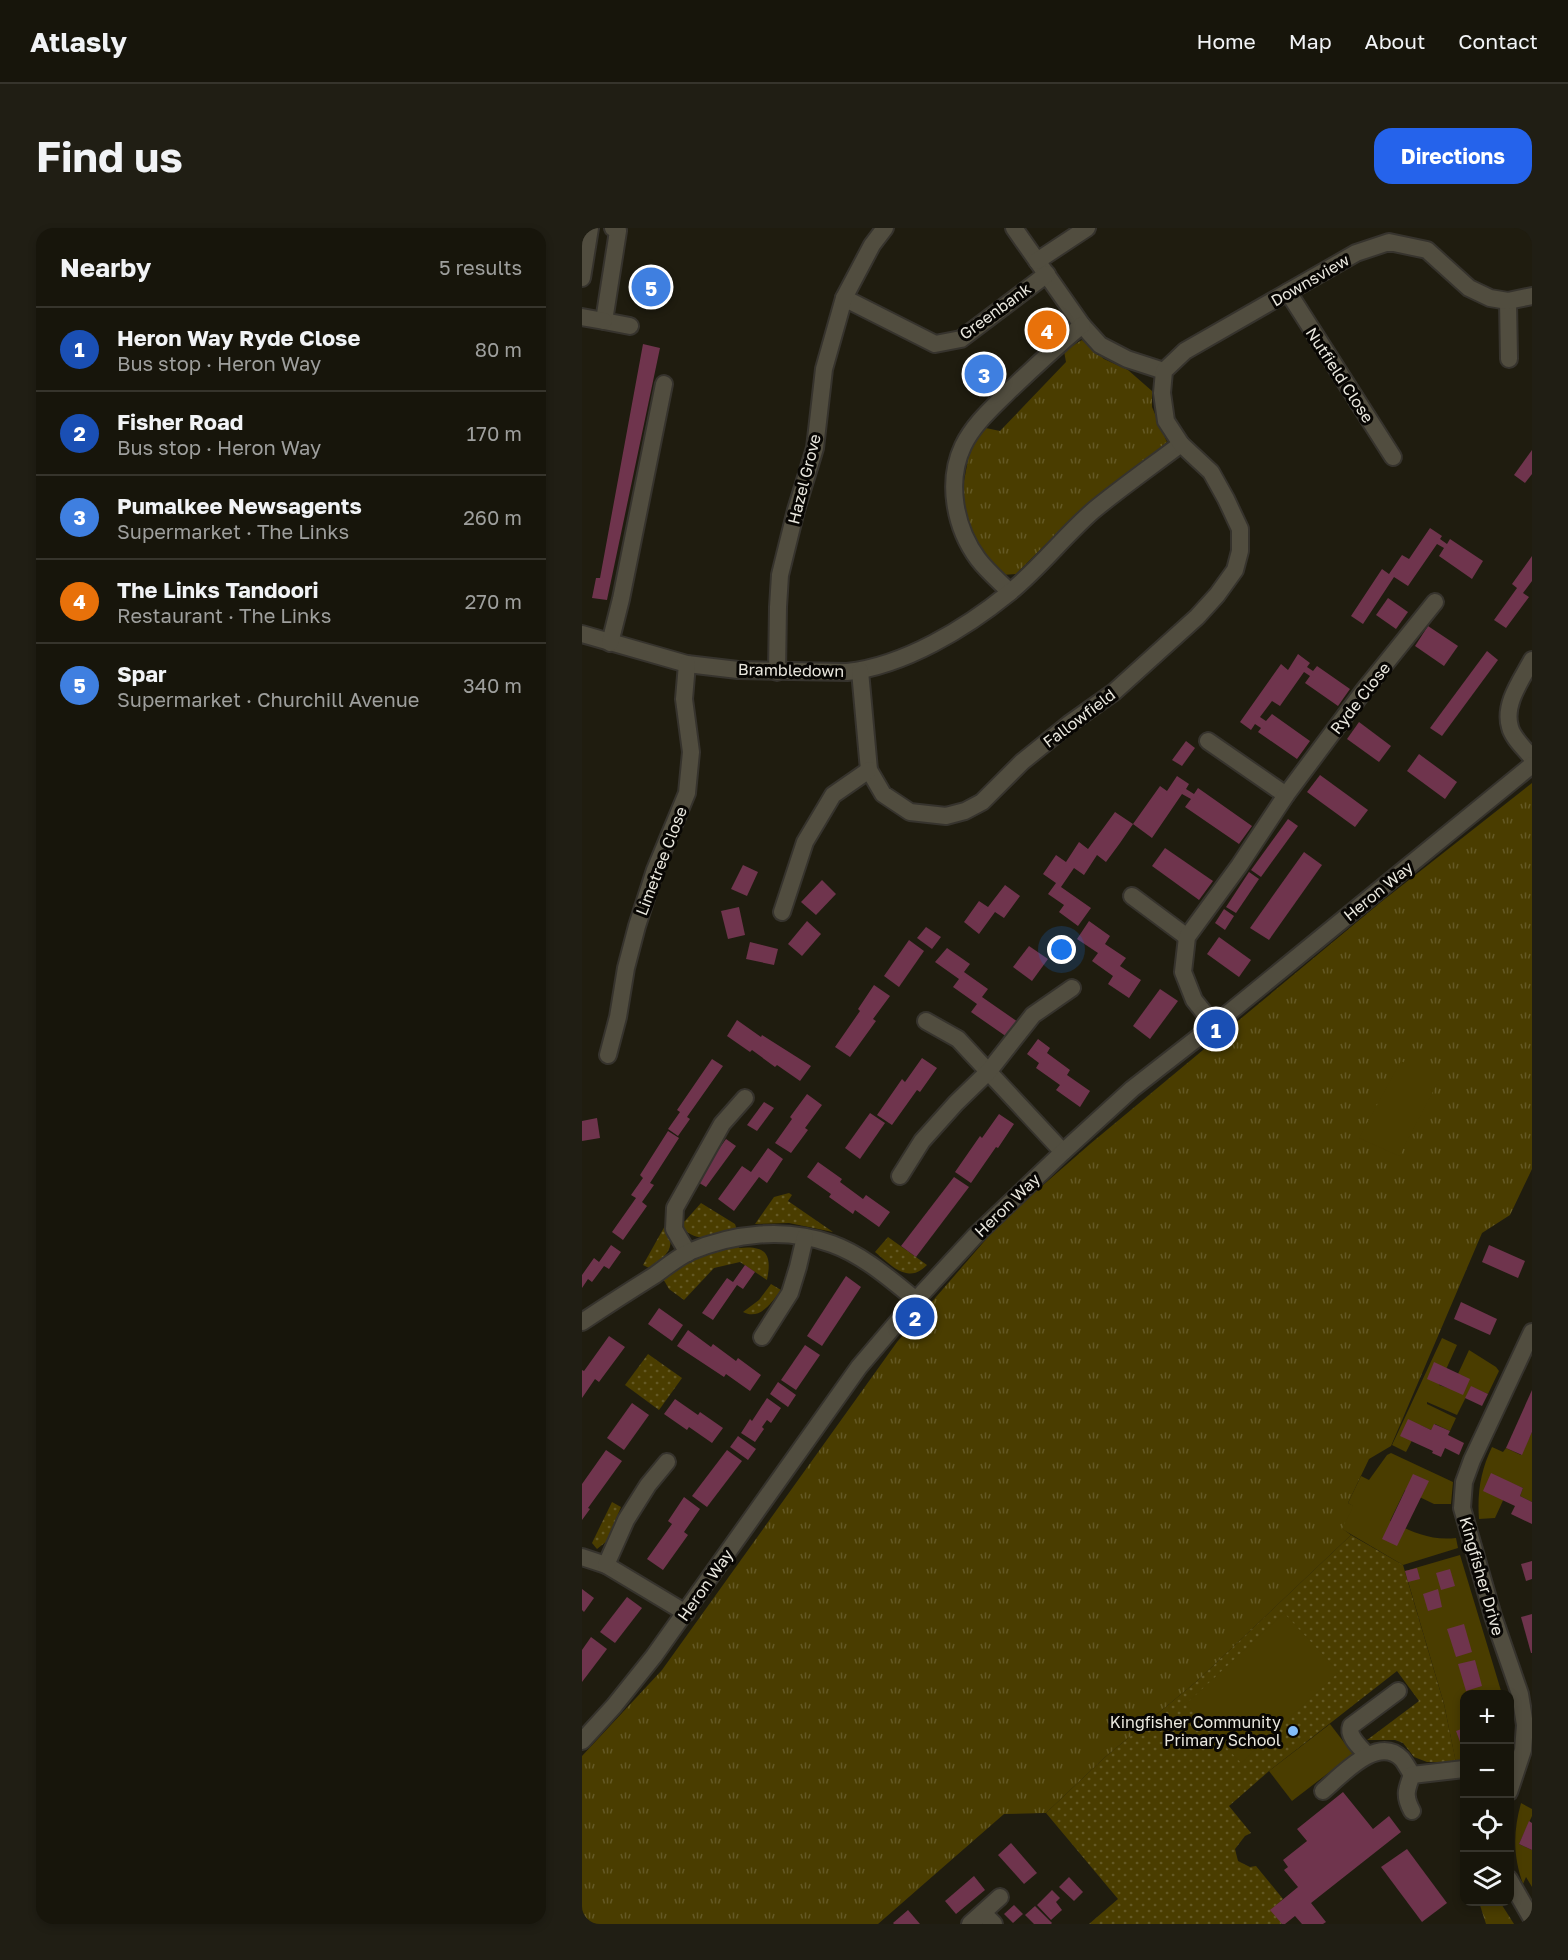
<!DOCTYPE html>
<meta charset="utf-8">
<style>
body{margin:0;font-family:"Golos Text",sans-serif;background:#201e14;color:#f1f3f6}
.controls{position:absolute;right:18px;bottom:18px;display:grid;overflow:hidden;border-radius:12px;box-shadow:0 3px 9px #0003}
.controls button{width:54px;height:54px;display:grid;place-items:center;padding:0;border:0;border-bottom:2px solid #36342c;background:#17150b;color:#f1f3f6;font:30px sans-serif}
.you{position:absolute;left:480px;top:722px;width:21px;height:21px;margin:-15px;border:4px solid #fff;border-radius:50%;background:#1a73e8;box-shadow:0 0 0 9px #1a73e833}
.badge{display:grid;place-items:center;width:39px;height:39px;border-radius:50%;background:#2563eb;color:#fff;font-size:20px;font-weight:700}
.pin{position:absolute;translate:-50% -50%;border:3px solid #fff;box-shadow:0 2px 6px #0006}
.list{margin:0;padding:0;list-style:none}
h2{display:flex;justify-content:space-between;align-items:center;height:78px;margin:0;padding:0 24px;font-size:26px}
h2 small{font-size:20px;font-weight:400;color:#9e9f9d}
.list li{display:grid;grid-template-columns:39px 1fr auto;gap:18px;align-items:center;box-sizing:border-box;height:84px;padding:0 24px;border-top:2px solid #36342c}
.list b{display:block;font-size:22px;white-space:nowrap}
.list p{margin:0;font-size:20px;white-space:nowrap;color:#9e9f9d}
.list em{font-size:20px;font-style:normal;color:#9e9f9d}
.icon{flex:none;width:33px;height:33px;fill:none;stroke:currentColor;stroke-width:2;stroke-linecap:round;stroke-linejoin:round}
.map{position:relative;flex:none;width:950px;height:1696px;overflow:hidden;border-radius:18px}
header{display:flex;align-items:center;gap:36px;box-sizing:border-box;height:84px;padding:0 30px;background:#17150b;border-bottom:2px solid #36342c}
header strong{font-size:28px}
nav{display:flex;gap:33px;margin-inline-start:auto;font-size:21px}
.intro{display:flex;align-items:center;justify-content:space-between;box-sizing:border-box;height:144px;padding:0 36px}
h1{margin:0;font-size:42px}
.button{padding:15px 27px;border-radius:18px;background:#2563eb;color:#fff;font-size:21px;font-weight:700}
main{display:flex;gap:36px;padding:0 36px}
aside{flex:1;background:#17150b;border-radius:18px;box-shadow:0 3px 9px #0003}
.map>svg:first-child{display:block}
.grass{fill:url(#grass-dots)}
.forest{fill:url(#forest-firs)}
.park{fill:url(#park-tufts)}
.garden{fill:#4a3d00}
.building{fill:#6f344d}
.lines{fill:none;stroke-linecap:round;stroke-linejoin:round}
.minor-casing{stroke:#36332d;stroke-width:20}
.minor{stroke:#514d3f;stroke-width:16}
.poi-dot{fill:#82bcfa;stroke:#080603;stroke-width:2}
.labels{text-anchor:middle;stroke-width:6;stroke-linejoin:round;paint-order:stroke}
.street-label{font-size:16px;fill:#eae8df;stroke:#080603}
.poi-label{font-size:16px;fill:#eae8df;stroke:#080603;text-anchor:end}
</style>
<header>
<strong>Atlasly</strong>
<nav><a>Home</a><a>Map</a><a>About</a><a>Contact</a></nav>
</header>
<div class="intro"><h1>Find us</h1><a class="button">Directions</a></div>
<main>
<aside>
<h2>Nearby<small>5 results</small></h2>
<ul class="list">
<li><span class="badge" style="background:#1a4fb4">1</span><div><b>Heron Way Ryde Close</b><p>Bus stop · Heron Way</p></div><em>80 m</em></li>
<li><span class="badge" style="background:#1a4fb4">2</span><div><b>Fisher Road</b><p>Bus stop · Heron Way</p></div><em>170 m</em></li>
<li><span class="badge" style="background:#3f7fe0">3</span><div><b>Pumalkee Newsagents</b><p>Supermarket · The Links</p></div><em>260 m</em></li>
<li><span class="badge" style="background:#e8710a">4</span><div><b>The Links Tandoori</b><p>Restaurant · The Links</p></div><em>270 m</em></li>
<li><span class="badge" style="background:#3f7fe0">5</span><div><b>Spar</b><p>Supermarket · Churchill Avenue</p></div><em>340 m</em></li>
</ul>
</aside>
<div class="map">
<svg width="950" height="1696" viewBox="0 0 950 1696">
<defs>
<pattern id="grass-dots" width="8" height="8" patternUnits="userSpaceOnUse" patternTransform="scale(1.5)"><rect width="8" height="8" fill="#4a3d00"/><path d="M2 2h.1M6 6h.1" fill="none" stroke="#645925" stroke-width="1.8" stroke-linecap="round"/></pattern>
<pattern id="forest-firs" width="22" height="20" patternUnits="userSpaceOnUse" patternTransform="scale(1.5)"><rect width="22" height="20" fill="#4a3d00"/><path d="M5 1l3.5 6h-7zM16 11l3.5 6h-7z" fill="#645925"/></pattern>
<pattern id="park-tufts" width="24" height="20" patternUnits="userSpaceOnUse" patternTransform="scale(1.5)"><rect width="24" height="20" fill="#4a3d00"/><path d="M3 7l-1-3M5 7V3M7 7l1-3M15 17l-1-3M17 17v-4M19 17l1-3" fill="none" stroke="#645925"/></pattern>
</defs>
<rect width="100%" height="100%" fill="#1f1c0f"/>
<g class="grass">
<polygon points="207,965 210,967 206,973 251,1004 207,995 173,996 192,969"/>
<path d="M 119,975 L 153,996 L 155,1002 C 134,1007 112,1019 98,995 L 103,993 Z"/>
<path d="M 84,996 C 94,1020 87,1026 67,1040 L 61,1037 Z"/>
<path d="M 306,1009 L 345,1037 C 326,1057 309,1037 293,1024 Z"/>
<path d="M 156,1015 L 157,1020 C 185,1017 190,1027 185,1052 L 158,1034 L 132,1040 L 102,1072 L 87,1061 L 79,1047 L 107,1030 Z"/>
<path d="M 189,1056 L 199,1062 C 190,1074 178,1093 161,1084 L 177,1072 Z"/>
<polygon points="66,1126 100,1150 77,1182 43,1157"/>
<polygon points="30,1274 39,1279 25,1313 15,1321 10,1315"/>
<polygon points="769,1307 821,1337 862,1476 874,1534 845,1534 832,1529 821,1515 813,1512 785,1512 837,1473 815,1443 687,1543 647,1578 669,1605 663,1608 653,1621 656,1633 668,1639 674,1638 701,1671 689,1682 700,1696 507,1696 536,1671 464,1585 522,1530 615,1453"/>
</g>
<polygon class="forest" points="897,1674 918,1674 932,1696 904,1696"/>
<g class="park">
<polygon points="500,112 522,131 546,142 570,163 570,179 585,214 462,318 434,346 420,347 390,313 378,274 389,216 399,199 418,203 484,134 482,123"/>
<polygon points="950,555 950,941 928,987 900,1005 809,1218 787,1231 766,1275 772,1278 761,1301 769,1307 615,1453 522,1530 464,1585 422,1586 296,1696 0,1696 0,1528 80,1442 315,1114 419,994 508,916 799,674"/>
</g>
<g class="garden">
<polygon points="819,833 857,852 817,928 777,910"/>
<polygon points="860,1110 875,1117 857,1157 869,1161 887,1122 914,1139 917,1143 906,1166 889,1159 875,1187 845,1174 845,1176 874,1190 868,1203 853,1196 849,1202 838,1197 824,1224 810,1217"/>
<path d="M 950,1204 L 950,1274 L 938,1268 L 941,1260 L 929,1255 L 913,1290 L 897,1291 C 895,1264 899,1242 910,1219 L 921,1224 L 924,1220 L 939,1227 Z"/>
<path d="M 809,1225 L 871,1254 L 869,1276 L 852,1276 L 823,1262 L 808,1293 C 830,1304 849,1313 874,1310 L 876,1320 L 821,1337 L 760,1301 L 771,1278 L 766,1275 L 779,1248 L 787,1252 L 805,1227 Z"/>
<polygon points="878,1327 920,1466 882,1466 882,1534 874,1535 862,1476 823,1343"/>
<polygon points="702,1385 757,1444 659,1535 604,1476"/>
<polygon points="748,1496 771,1526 710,1573 687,1543"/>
<path d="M 939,1575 L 950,1581 L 950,1588 L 937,1616 L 950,1622 L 950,1659 L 944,1649 L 941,1656 C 931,1628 931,1604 939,1575 Z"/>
</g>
<g class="building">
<polygon points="61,116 78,120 25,372 10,370 14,350 18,350"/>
<polygon points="950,222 950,246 943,255 932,247"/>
<polygon points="848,300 860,308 858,311 865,316 868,311 901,333 890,351 857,328 862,320 855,316 826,358 812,349 781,396 769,388 800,341 807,346 820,327 827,331"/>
<polygon points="950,328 950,353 941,365 947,369 924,400 912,392 935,360 930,356"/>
<polygon points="806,370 826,384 814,401 794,387"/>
<polygon points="846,398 876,418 862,438 833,418"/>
<polygon points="905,423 916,432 860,508 848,500"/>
<polygon points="716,426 728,435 725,439 731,443 735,438 768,461 756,478 723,455 728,448 722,444 698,478 690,473 678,489 684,493 690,486 728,513 715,531 676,504 679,500 673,496 669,502 658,494 699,436 706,442"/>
<polygon points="777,494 809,518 797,534 765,511"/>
<polygon points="604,513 613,520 600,538 590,532"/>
<polygon points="837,526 875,554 863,571 825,543"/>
<polygon points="738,547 786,582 773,599 725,564"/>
<polygon points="595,548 607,556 604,561 612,566 616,560 670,598 657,616 603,579 609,571 600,566 570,610 551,596 578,558 585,563"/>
<polygon points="533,584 551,596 538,615 524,634 515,627 502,647 492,640 479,659 509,680 496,698 477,684 482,677 466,666 474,655 461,646 474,627 484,634 497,614 506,621"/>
<polygon points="706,591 716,598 679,649 669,642"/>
<polygon points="583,620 631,653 617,672 570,638"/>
<polygon points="722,624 740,637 687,712 668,700"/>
<polygon points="161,637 176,644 165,668 149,661"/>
<polygon points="667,644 677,651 654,685 644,679"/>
<polygon points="240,652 254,666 234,687 219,674"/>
<polygon points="423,657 438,668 422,690 413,684 397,706 382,694 397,673 406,679"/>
<polygon points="157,679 163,707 146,711 139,683"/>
<polygon points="642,681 652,688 643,702 633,695"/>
<polygon points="225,693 239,706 220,728 206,716"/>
<polygon points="507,693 528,708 523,716 544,730 538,738 559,752 547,770 526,756 531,748 510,733 516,725 495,711"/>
<polygon points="344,699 359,709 350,721 335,710"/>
<polygon points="637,709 669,732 657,749 625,726"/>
<polygon points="327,712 342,723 317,759 302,748"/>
<polygon points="168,714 196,721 192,737 164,731"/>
<polygon points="447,718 466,731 450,753 431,739"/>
<polygon points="365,720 388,736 382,744 406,761 400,769 436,794 425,809 389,784 395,776 371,759 377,751 353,734"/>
<polygon points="292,757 308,768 291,791 294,793 268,829 253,819 278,783 276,781"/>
<polygon points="578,761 596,773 568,811 551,798"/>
<polygon points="155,792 179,809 180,807 229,838 218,853 195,837 193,839 170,822 168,824 145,808"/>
<polygon points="456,811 468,820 465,825 488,842 485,847 508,863 498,879 474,862 478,857 454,840 457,835 445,826"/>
<polygon points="340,830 355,840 338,864 335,862 310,897 295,887 320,851 323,854"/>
<polygon points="130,831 141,838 105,889 108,891 96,908 86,901 98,884 95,882"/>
<polygon points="225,866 240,877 223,900 226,902 209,925 193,915 210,891 208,889"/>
<polygon points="182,874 192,880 175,903 165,897"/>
<polygon points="288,885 303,895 278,931 263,920"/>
<polygon points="417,886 432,896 416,920 414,919 389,955 373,944 398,908 400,910"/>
<polygon points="15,890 18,910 0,913 0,893"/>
<polygon points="86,903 97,910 68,955 72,957 60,974 65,978 41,1012 30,1004 54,970 49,967 61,950 58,947"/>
<polygon points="144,911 154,918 124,959 114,953"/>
<polygon points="186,920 201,931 185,955 177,949 152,983 136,971 160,938 169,944"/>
<polygon points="236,934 260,951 258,954 281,971 284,967 308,984 297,999 273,982 271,986 247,969 249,966 225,949"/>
<polygon points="372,949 387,959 334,1029 319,1018"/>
<polygon points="29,1017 39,1024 27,1041 22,1038 10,1054 6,1051 0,1060 0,1047 12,1030 17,1034"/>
<polygon points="907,1017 943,1033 936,1050 900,1034"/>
<polygon points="163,1037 173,1044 161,1061 155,1057 131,1092 120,1085 145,1050 151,1054"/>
<polygon points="264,1048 279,1059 240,1118 225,1108"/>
<polygon points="879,1074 915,1091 908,1107 872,1091"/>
<polygon points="77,1080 101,1097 90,1113 66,1096"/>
<polygon points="106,1102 129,1119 131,1116 154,1133 156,1130 179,1147 168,1163 144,1146 142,1149 95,1118"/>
<polygon points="27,1108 43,1119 17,1154 13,1151 0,1170 0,1142 2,1143"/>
<polygon points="223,1117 238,1127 214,1162 199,1152"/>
<polygon points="852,1134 888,1151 881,1167 845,1151"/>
<polygon points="196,1154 214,1167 206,1179 188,1166"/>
<polygon points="889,1158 906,1166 900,1178 883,1170"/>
<polygon points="950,1162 950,1204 940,1227 924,1220"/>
<polygon points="185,1170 199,1180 189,1195 185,1192 180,1199 182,1201 173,1214 159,1205 168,1191 170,1193"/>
<polygon points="93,1171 116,1187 118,1184 141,1200 130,1215 107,1199 105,1202 82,1186"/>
<polygon points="50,1175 67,1187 42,1222 25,1210"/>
<polygon points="826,1191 849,1202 852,1196 868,1203 866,1207 882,1215 877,1227 863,1220 859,1229 850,1225 851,1223 818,1208"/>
<polygon points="156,1208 174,1221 166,1232 148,1219"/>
<polygon points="24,1222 40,1233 6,1280 8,1281 0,1292 0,1256"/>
<polygon points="145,1222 160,1233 125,1279 110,1268"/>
<polygon points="909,1245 941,1260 938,1268 950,1274 950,1296 929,1286 933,1278 901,1263"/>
<polygon points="831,1246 847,1253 815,1318 800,1311"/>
<polygon points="102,1269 118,1281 102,1304 106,1307 81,1342 65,1331 90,1296 86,1293"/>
<polygon points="950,1333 950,1351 944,1353 939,1336"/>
<polygon points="835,1340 838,1351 826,1354 823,1343"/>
<polygon points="868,1341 873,1358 859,1362 854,1345"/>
<polygon points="0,1361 12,1370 2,1384 0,1382"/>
<polygon points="856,1361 860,1379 846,1383 841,1366"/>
<polygon points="45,1369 60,1380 33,1415 18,1404"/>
<polygon points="950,1386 950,1425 949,1425 939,1389"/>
<polygon points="882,1396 890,1424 874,1429 865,1401"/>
<polygon points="9,1409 25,1421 0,1454 0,1422"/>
<polygon points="893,1432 900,1458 884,1463 876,1436"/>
<polygon points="882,1500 882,1519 880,1519 874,1503"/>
<polygon points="761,1564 791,1601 807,1588 819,1604 729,1675 744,1694 741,1696 720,1696 713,1688 703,1696 700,1696 688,1682 716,1659 702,1642 706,1639 701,1632 725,1613 715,1601"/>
<polygon points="947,1593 950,1595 950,1622 937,1616"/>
<polygon points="429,1615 455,1645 442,1656 416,1627"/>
<polygon points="825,1621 865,1675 840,1694 799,1639"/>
<polygon points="392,1648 403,1662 374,1686 363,1673"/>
<polygon points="487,1649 501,1664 492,1673 477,1659"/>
<polygon points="470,1662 478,1670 474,1674 480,1682 469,1692 455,1677"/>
<polygon points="432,1677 441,1686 431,1695 422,1686"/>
<polygon points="453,1678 470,1695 469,1696 452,1696 443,1687"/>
<polygon points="326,1682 338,1696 312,1696 311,1695"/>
</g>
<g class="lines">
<g class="minor-casing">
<g id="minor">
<polyline points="31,0 36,3 22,93 48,98"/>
<polyline points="432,0 500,97 518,117 545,131 582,143"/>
<polyline points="455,33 505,0"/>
<polyline points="0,50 8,0"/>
<polyline points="706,64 811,229"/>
<polyline points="262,70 353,116 379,111 465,46"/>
<polyline points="926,73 927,131"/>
<polyline points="0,89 22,93"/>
<path d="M 428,364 C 417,353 405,343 396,331 C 373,300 364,254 381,218 C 391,197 409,181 425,165 C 449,142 474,119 500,97"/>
<path d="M 0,406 L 105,436 L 156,442 L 265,444 C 322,438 384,400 427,365 C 458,340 482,308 512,282 C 540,259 570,238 599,216"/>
<polyline points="28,415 39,371 82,156"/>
<path d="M 950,432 C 940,451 921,476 928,499 C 930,509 943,521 950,530"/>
<polyline points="278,443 287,542 301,566 328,584 364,588 383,583 400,574 440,534 487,496 532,464 615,389 635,367 653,342 658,323 658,301 644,271 629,244 599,216 584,193 580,165 582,143 603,123 774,25 807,14 845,22 887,60 908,70 926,73 950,68"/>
<polyline points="195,444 196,379 198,347 214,282 233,220 242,141 262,70 290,17 303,0"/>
<polyline points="626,513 704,567"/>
<polyline points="550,668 605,709"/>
<polyline points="200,684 223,614 251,567 287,542"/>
<polyline points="344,793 376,811 481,924"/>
<polyline points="632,797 612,772 601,744 605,709 657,638 704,567 783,461 853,374"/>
<polyline points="26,827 36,789 44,740 55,698 73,642 105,565 109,524 102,471 105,436"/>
<polyline points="318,948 340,913 374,875 407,843 451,787 490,760"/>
<polyline points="106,1025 92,1001 93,980 140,896 163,870"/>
<path d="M 0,1094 C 24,1078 49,1062 73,1047 C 84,1039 95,1030 107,1024 C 152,1005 204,999 250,1016 C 281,1027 308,1051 334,1072"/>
<polyline points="180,1109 208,1065 216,1039 223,1009"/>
<polyline points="0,1329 24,1337 104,1385"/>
<polyline points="24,1337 44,1292 66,1257 85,1234"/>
<polyline points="0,1513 32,1478 72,1428 277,1139 334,1072 393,1008 481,924 550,861 632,797 950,537"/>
<path d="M 785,1527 C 778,1519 765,1508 769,1498 L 816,1463"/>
<path d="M 741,1563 C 760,1547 796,1506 820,1531 C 824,1536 827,1542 830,1547"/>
<polyline points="927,1564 941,1522 943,1497 938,1466 911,1388 880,1280 882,1254 890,1232 950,1104"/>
<path d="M 830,1583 C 822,1568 824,1562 830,1547 L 882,1541"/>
<polyline points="927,1651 950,1691"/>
<polyline points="401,1685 412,1696"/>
<polyline points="388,1696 418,1669"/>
</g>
</g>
<use href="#minor" class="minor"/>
</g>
<circle class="poi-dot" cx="711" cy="1503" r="6"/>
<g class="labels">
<g class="street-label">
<text transform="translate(728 52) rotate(-30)" y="6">Downsview</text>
<text transform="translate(413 83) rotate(-36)" y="6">Greenbank</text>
<text transform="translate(758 147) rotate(57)" y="6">Nutfield Close</text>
<text transform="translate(222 251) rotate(-76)" y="6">Hazel Grove</text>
<text transform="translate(209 442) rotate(1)" y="6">Brambledown</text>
<text transform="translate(778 470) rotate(-52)" y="6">Ryde Close</text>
<text transform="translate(497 490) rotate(-37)" y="6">Fallowfield</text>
<text transform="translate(79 633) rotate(-69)" y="6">Limetree Close</text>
<text transform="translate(796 663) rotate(-39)" y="6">Heron Way</text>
<text transform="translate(425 977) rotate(-44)" y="6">Heron Way</text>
<text transform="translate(900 1348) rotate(74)" y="6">Kingfisher Drive</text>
<text transform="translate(123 1357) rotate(-55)" y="6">Heron Way</text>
</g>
<g class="poi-label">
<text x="699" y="1500">Kingfisher Community<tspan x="699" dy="18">Primary School</tspan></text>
</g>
</g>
</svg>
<div class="controls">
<button>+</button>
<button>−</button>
<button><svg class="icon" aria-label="locate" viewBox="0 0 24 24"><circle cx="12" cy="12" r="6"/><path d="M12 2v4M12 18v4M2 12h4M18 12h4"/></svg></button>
<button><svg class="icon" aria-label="layers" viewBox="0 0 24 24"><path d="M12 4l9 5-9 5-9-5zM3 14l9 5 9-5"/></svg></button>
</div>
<div class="you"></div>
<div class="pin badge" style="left:634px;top:801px;background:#1a4fb4">1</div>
<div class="pin badge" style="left:333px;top:1089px;background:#1a4fb4">2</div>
<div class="pin badge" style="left:402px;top:146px;background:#3f7fe0">3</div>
<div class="pin badge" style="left:465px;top:102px;background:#e8710a">4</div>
<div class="pin badge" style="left:69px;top:59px;background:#3f7fe0">5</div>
</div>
</main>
